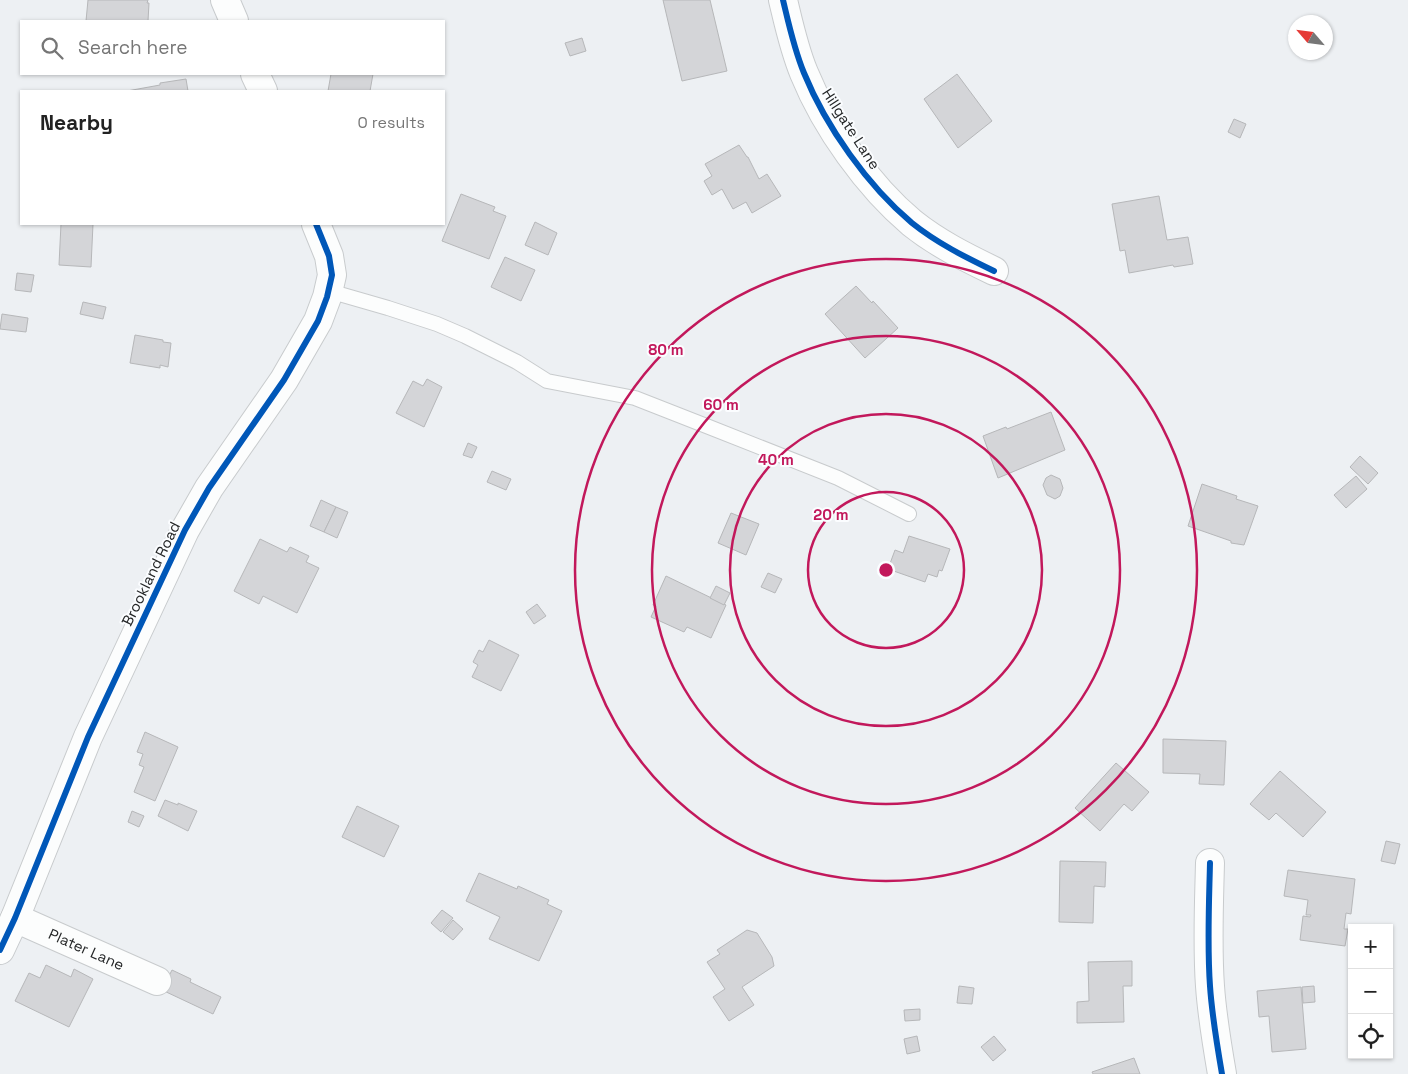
<!DOCTYPE html>
<meta charset="utf-8">
<style>
body{margin:0;font-family:"Space Grotesk",sans-serif;background:#f2f2f2;color:#222}
.controls{position:absolute;right:15px;bottom:15px;display:grid;overflow:hidden;border-radius:0px;box-shadow:0 1px 4px #0004}
.controls button{width:45px;height:45px;display:grid;place-items:center;padding:0;border:0;border-bottom:1px solid #e0e0e0;background:#fff;color:#222;font:25px sans-serif}
.compass{position:absolute;left:1288px;top:15px;width:45px;height:45px;border-radius:50%;background:#fff;box-shadow:0 1px 4px #0004;rotate:298deg}
.list{margin:0;padding:0;list-style:none}
h2{display:flex;justify-content:space-between;align-items:center;height:65px;margin:0;padding:0 20px;font-size:21px}
h2 small{font-size:16px;font-weight:400;color:#767676}
.icon{flex:none;width:28px;height:28px;fill:none;stroke:currentColor;stroke-width:2;stroke-linecap:round;stroke-linejoin:round}
.map{position:relative;flex:none;width:1408px;height:1074px;overflow:hidden}
.search{position:absolute;background:#fff;box-shadow:0 1px 4px #0004;left:20px;top:20px;width:425px;height:55px;display:flex;align-items:center;gap:12px;box-sizing:border-box;padding:0 18px;border-radius:0px;color:#767676;font-size:19px}
.panel{position:absolute;background:#fff;box-shadow:0 1px 4px #0004;left:20px;top:90px;width:425px;height:135px;border-radius:0px}
.map>svg:first-child{display:block}
.building{fill:#d4d5d8;stroke:#b6b7b9}
.lines{fill:none;stroke-linecap:round;stroke-linejoin:round}
.lane-casing{stroke:#c8cbcd;stroke-width:16}
.street-casing{stroke:#c8cbcd;stroke-width:30}
.lane{stroke:#fcfdfd;stroke-width:14}
.street{stroke:#fcfdfd;stroke-width:28}
.cycleway-casing{stroke:#fbfdff;stroke-width:9}
.cycleway{stroke:#0057b8;stroke-width:6}
.ring{fill:none;stroke:#c2185b;stroke-width:2.5}
.labels{text-anchor:middle;stroke-width:4;stroke-linejoin:round;paint-order:stroke}
.street-label{font-size:15px;fill:#252728;stroke:#fbfdff}
.centre{fill:#c2185b;stroke:#fbfdff;stroke-width:2.5}
.ring-label{font-size:15px;text-anchor:middle;font-weight:bold;fill:#c2185b;stroke:#fbfdff;stroke-width:4;stroke-linejoin:round;paint-order:stroke}
</style>
<div class="map">
<svg width="1408" height="1074" viewBox="0 0 1408 1074">
<rect width="100%" height="100%" fill="#edf0f3"/>
<g class="building">
<polygon points="88,0 148,0 147,3 149,3 148,21 86,21"/>
<polygon points="663,0 710,0 727,71 682,81"/>
<polygon points="582,38 586,51 570,56 565,43"/>
<polygon points="330,74 373,74 370,91 328,91 331,74"/>
<polygon points="957,74 992,121 958,148 924,99"/>
<polygon points="186,79 188,91 127,91 160,85 160,83"/>
<polygon points="1234,119 1246,124 1240,138 1228,132"/>
<polygon points="739,145 747,157 748,157 759,179 767,174 781,196 752,213 746,202 733,209 722,189 712,195 704,181 712,176 705,164"/>
<polygon points="461,194 495,207 493,211 506,216 489,259 442,241"/>
<polygon points="1159,196 1167,240 1188,237 1193,264 1174,267 1173,265 1129,273 1125,250 1120,251 1112,204"/>
<polygon points="535,222 557,233 548,255 525,245"/>
<polygon points="61,224 93,224 91,267 59,265"/>
<polygon points="505,257 535,270 521,301 491,287"/>
<polygon points="17,273 34,275 31,292 15,290"/>
<polygon points="856,286 872,303 873,301 898,328 865,358 825,314"/>
<polygon points="83,302 106,307 103,319 80,314"/>
<polygon points="2,314 28,318 26,332 0,329"/>
<polygon points="135,335 163,340 163,342 171,343 168,367 160,365 160,368 130,363"/>
<polygon points="427,379 442,387 424,427 396,413 413,381 423,386"/>
<polygon points="1051,412 1065,450 998,478 983,436 1006,427 1007,429"/>
<polygon points="468,443 477,447 472,458 463,455"/>
<polygon points="1360,456 1378,473 1368,484 1350,467"/>
<polygon points="492,471 511,479 506,490 487,482"/>
<polygon points="1051,475 1060,479 1063,488 1060,496 1055,499 1047,495 1043,485 1046,478"/>
<polygon points="1356,476 1367,489 1346,508 1334,495"/>
<polygon points="1202,484 1237,496 1236,499 1258,506 1244,545 1231,543 1231,541 1188,526"/>
<polygon points="321,500 336,507 324,532 310,526"/>
<polygon points="336,507 348,512 337,538 324,532"/>
<polygon points="731,513 759,524 746,555 718,543"/>
<polygon points="909,536 950,549 942,571 939,570 937,577 928,574 925,582 888,569 895,550 903,553"/>
<polygon points="260,539 287,552 290,547 309,556 306,562 319,568 297,613 263,596 259,604 234,591"/>
<polygon points="768,573 782,579 775,593 761,587"/>
<polygon points="666,576 726,605 711,638 687,627 684,632 651,617 656,606 653,605"/>
<polygon points="716,586 730,593 724,605 710,598"/>
<polygon points="537,604 546,616 534,624 526,612"/>
<polygon points="489,640 519,655 501,691 472,677 478,665 473,662 479,650 483,652"/>
<polygon points="145,732 178,747 155,801 134,792 144,767 139,765 143,754 137,752"/>
<polygon points="1163,739 1226,741 1224,785 1199,784 1200,774 1163,773"/>
<polygon points="1116,763 1149,792 1132,811 1124,804 1100,831 1075,808"/>
<polygon points="1280,771 1326,812 1303,837 1276,813 1269,820 1250,804"/>
<polygon points="165,800 178,805 178,803 197,811 188,831 158,816"/>
<polygon points="357,806 399,826 384,857 342,837"/>
<polygon points="132,811 144,816 139,827 128,822"/>
<polygon points="1386,841 1400,844 1395,864 1381,861"/>
<polygon points="1060,861 1106,862 1105,887 1094,886 1093,923 1059,922"/>
<polygon points="1288,870 1355,879 1351,914 1346,913 1344,929 1348,929 1345,946 1300,940 1303,916 1310,917 1311,915 1306,915 1308,900 1284,896"/>
<polygon points="479,873 517,889 518,886 549,900 547,904 562,911 539,961 489,939 500,917 466,901"/>
<polygon points="442,910 453,918 441,932 431,923"/>
<polygon points="453,920 463,929 453,940 443,932"/>
<polygon points="747,930 757,933 772,957 774,966 742,987 754,1005 729,1021 713,997 725,989 707,962 720,954 717,950"/>
<polygon points="1132,961 1132,986 1123,986 1124,1022 1077,1023 1077,1002 1089,1001 1088,962"/>
<polygon points="46,965 71,977 74,969 93,979 69,1027 15,1001 29,973 40,978"/>
<polygon points="172,970 191,979 190,982 221,997 213,1014 162,990"/>
<polygon points="959,986 974,988 972,1004 957,1003"/>
<polygon points="1314,986 1315,1002 1303,1003 1302,987"/>
<polygon points="1301,987 1306,1049 1272,1052 1269,1016 1259,1017 1257,991"/>
<polygon points="920,1009 920,1020 905,1021 904,1010"/>
<polygon points="917,1036 920,1051 907,1054 904,1039"/>
<polygon points="994,1036 1006,1050 993,1061 981,1047"/>
<polygon points="1134,1058 1140,1074 1093,1074 1092,1072"/>
</g>
<g class="lines">
<g class="lane-casing">
<polyline id="lane" points="329,291 388,308 437,324 465,336 517,362 547,381 635,398 709,427 838,478 909,514"/>
</g>
<g class="street-casing">
<g id="street">
<polyline points="225,0 234,21"/>
<path d="M 783,0 C 789,25 794,49 804,73 C 826,127 868,186 912,223 C 937,243 965,257 994,271"/>
<polyline points="255,74 263,91"/>
<path d="M 1210,863 C 1209,904 1207,945 1210,986 C 1212,1016 1217,1045 1222,1074"/>
<path id="s1" d="M 15,918 L 157,981"/>
<polyline points="0,950 15,918 88,737 185,530 209,488 284,380 318,321 327,297 332,275 329,256 316,224"/>
</g>
</g>
<use href="#lane" class="lane"/>
<use href="#street" class="street"/>
<g class="cycleway-casing">
<g id="cycleway">
<path d="M 783,0 C 789,25 794,49 804,73 C 826,127 868,186 912,223 C 937,243 965,257 994,271"/>
<path d="M 1210,863 C 1209,904 1207,945 1210,986 C 1212,1016 1217,1045 1222,1074"/>
<polyline points="0,950 15,918 88,737 185,530 209,488 284,380 318,321 327,297 332,275 329,256 316,224"/>
</g>
</g>
<use href="#cycleway" class="cycleway"/>
</g>
<g class="ring">
<circle cx="886" cy="570" r="78"/>
<circle cx="886" cy="570" r="156"/>
<circle cx="886" cy="570" r="234"/>
<circle cx="886" cy="570" r="311"/>
</g>
<g class="labels">
<g class="street-label">
<text transform="translate(851 129) rotate(57)" y="5">Hillgate Lane</text>
<text transform="translate(151 574) rotate(-64)" y="5">Brookland Road</text>
<text dy="5" stroke="none"><textPath href="#s1" startOffset="78">Plater Lane</textPath></text>
</g>
</g>
<circle cx="886" cy="570" r="8" class="centre"/>
<g class="ring-label">
<text x="666" y="355">80 m</text>
<text x="721" y="410">60 m</text>
<text x="776" y="465">40 m</text>
<text x="831" y="520">20 m</text>
</g>
</svg>
<div class="controls">
<button>+</button>
<button>−</button>
<button><svg class="icon" aria-label="locate" viewBox="0 0 24 24"><circle cx="12" cy="12" r="6"/><path d="M12 2v4M12 18v4M2 12h4M18 12h4"/></svg></button>
</div>
<svg class="compass" viewBox="-18 -18 36 36"><path d="M0-13l5 13h-10z" fill="#e53935"/><path d="M0 13l5-13h-10z" fill="#767676"/></svg>
<div class="search"><svg class="icon" aria-label="search" viewBox="0 0 24 24"><circle cx="10" cy="10" r="6"/><path d="M15 15l6 6"/></svg>Search here</div>
<section class="panel">
<h2>Nearby<small>0 results</small></h2>
<ul class="list">
</ul>
</section>
</div>
